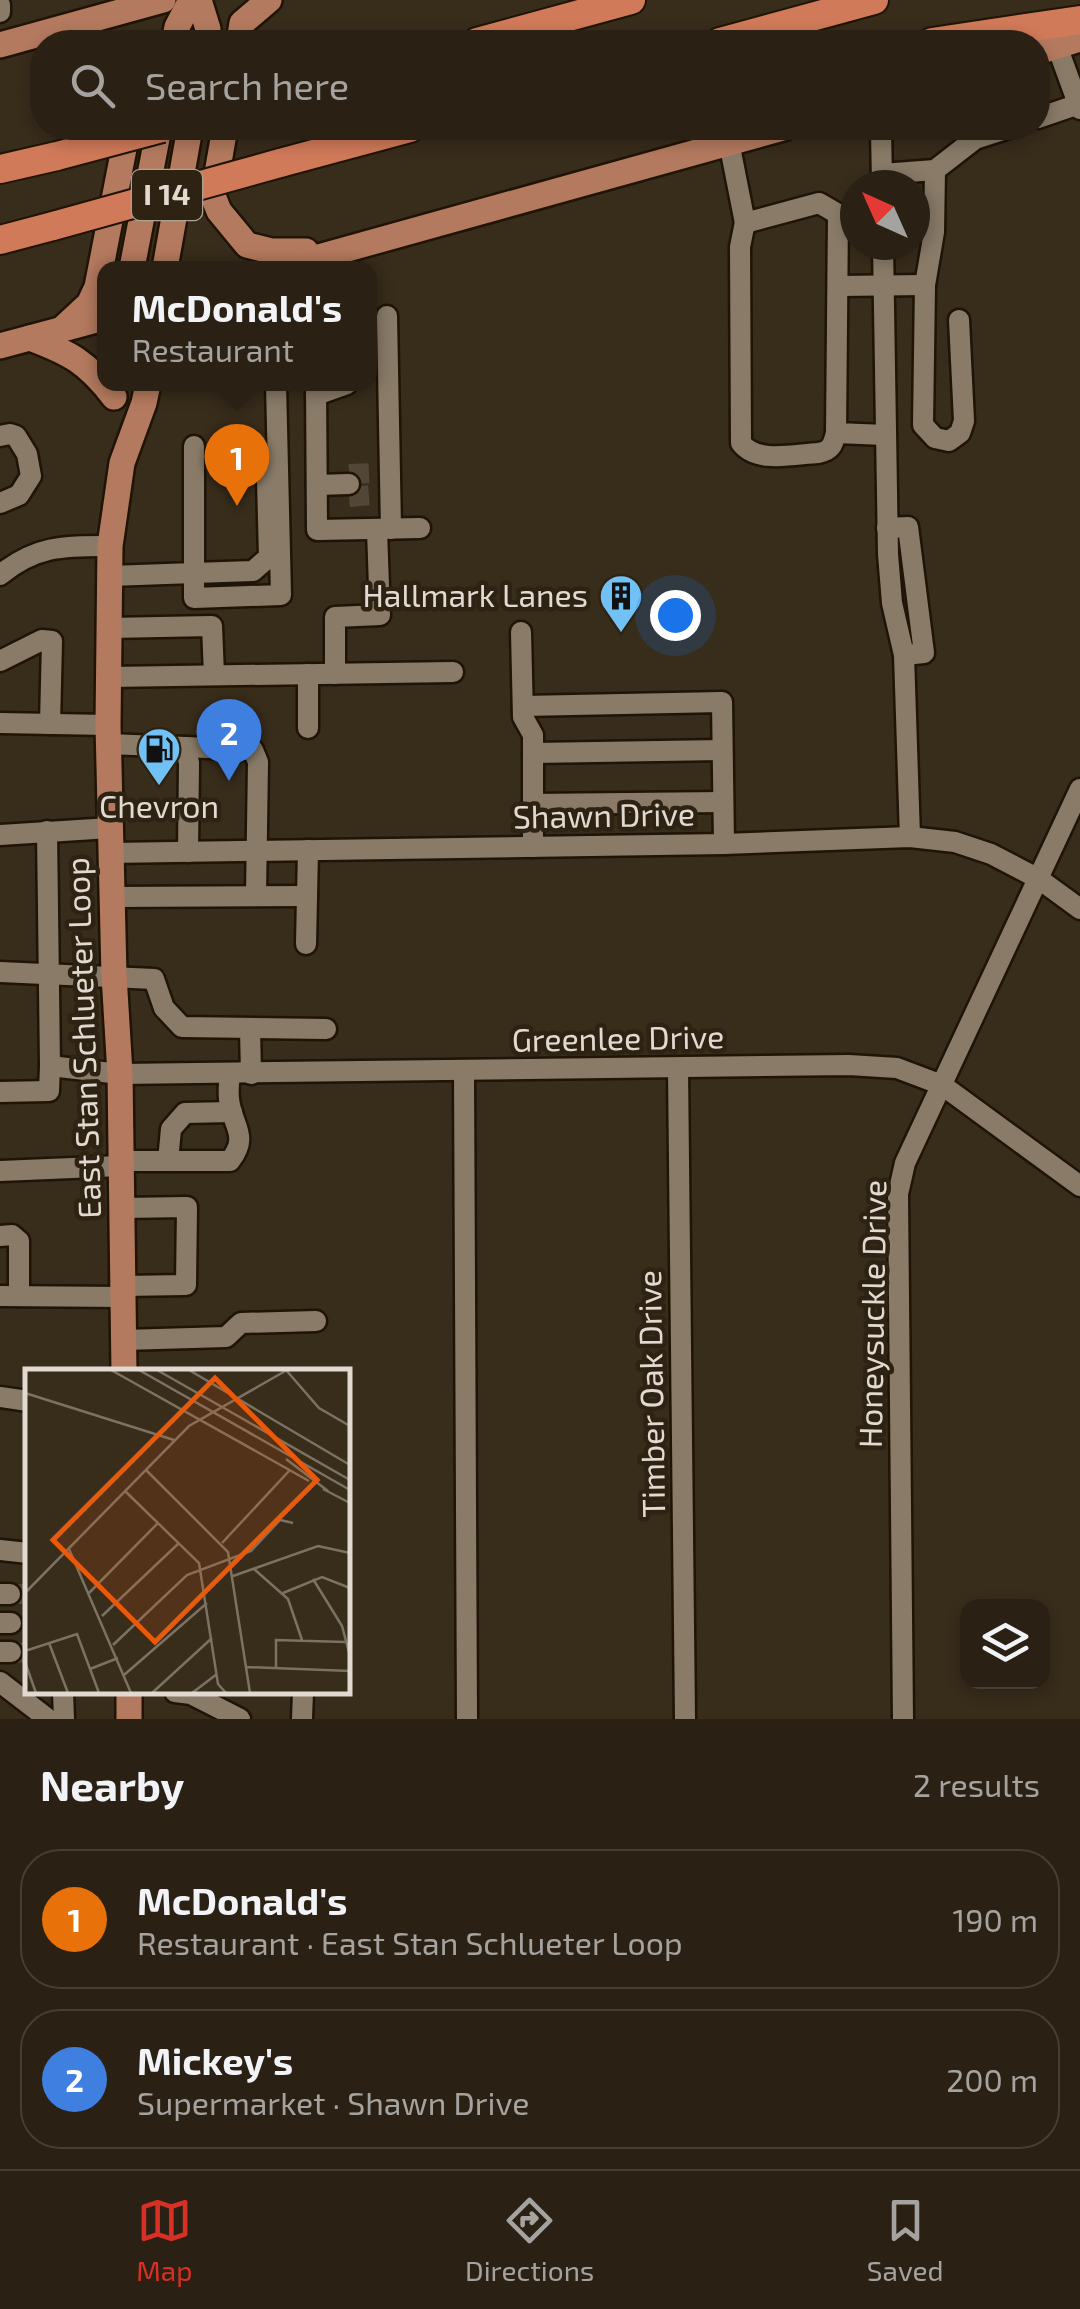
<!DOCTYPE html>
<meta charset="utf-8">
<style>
body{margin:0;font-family:"Exo 2",sans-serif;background:#32291d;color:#f1f3f6}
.controls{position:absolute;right:30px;bottom:30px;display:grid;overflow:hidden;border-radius:20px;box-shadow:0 5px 15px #0003}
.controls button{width:90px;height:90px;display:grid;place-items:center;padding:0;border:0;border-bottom:2px solid #463e34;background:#2a2114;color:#f1f3f6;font:50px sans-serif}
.compass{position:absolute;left:840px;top:170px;width:90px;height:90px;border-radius:50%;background:#2a2114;box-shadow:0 5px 15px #0003;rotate:315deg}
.you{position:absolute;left:675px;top:615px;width:35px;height:35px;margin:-25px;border:8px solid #fff;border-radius:50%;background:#1a73e8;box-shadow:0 0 0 15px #1a73e833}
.badge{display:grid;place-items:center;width:65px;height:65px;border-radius:50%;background:#d93025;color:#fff;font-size:32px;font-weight:700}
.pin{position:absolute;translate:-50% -82px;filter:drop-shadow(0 2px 5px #0008)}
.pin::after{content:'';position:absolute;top:52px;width:35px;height:30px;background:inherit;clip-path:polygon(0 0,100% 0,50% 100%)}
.popup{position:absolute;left:97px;top:261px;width:280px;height:130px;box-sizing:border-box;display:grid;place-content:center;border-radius:20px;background:#2a2114;filter:drop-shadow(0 2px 8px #0005);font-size:32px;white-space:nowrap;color:#a5a3a0}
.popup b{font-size:38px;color:#f1f3f6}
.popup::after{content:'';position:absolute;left:50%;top:100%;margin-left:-20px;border:20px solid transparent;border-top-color:#2a2114}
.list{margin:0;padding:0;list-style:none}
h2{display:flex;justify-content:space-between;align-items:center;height:130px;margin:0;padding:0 40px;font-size:42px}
h2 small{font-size:32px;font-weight:400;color:#a5a3a0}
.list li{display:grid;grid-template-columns:65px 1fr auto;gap:30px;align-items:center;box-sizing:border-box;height:140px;margin:0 20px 20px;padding:0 20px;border:2px solid #463e34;border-radius:40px}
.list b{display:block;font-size:38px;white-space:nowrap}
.list p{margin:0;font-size:32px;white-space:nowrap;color:#a5a3a0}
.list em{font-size:32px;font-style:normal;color:#a5a3a0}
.icon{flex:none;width:55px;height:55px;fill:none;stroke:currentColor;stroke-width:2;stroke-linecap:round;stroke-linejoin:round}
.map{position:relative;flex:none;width:1080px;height:1719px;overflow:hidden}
.search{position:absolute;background:#2a2114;box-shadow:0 5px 15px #0003;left:30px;right:30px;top:30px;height:110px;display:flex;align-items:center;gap:25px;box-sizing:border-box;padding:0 35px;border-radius:40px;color:#a5a3a0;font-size:38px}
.sheet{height:450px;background:#2a2114}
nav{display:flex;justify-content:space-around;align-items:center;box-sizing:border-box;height:140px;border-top:2px solid #463e34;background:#2a2114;font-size:28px;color:#a5a3a0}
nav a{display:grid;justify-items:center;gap:5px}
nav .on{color:#d93025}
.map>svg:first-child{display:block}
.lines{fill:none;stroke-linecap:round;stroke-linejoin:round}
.minor-tunnel{stroke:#524636;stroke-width:20;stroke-dasharray:20 10;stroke-linecap:butt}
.minor-casing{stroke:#1f1405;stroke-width:25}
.major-casing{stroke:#1f1405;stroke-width:30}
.highway-casing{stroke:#1f1405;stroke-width:32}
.minor{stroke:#897b68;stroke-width:20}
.major{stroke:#b47a5f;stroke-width:25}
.highway{stroke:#d07a59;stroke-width:28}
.highway-bridge-casing{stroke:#1f1405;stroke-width:32;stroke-linecap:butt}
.highway-bridge{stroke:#d07a59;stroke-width:28}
.labels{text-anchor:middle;stroke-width:9;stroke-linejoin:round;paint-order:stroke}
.shield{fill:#2e2212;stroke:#aca397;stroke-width:2.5}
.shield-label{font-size:30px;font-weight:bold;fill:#e2dad0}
.poi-label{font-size:32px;fill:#e2dad0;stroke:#2e2212;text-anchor:end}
.street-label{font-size:32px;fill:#e2dad0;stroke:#2e2212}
.inset-road{fill:none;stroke:#7c7263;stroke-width:2.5}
.view{fill:#e8590c;fill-opacity:0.15;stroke:#e8590c;stroke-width:5}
.inset-edge{fill:none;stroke:#e2dad0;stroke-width:5}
</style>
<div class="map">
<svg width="1080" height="1719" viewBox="0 0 1080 1719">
<rect width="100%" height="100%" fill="#382c1b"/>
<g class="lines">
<g class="minor-tunnel">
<polyline points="349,474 373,473"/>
<polyline points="349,497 373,495"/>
<polyline points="10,1594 28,1594"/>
<polyline points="11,1652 28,1653"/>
</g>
<g class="minor-casing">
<g id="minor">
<polyline points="0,5 0,12"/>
<polyline points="1057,46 1080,109"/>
<polyline points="1038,118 1079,104"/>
<polyline points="881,128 882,185"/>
<polyline points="729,142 745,223 819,203 838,214 836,433 886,435"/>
<polyline points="935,170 934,232 925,285 923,425 935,438 949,441 960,433 964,421 959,320"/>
<polyline points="882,174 935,170 975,139 1009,128"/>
<path d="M 745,222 L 740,247 L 741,443 C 757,464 795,454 818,453 C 831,451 833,445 836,433"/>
<polyline points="883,245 888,554 892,603 904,655 910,837"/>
<polyline points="838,286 925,285"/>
<polyline points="387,316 391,529"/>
<polyline points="276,384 281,595 194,598 194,573 253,571 269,557 267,480 278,469"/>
<polyline points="316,384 317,530 420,528"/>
<polyline points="316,395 347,384"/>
<polyline points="0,436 10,434 16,436 27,454 31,476 19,495 0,503"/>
<polyline points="317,485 349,484"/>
<polyline points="887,528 908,527 924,653 904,655"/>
<path d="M 0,575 C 37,545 65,546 110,546"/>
<polyline points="110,576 194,573 194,446"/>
<polyline points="109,628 212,626 214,675"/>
<polyline points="521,632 523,717 533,735 533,847"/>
<polyline points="0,661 42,640 52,641 50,724"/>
<polyline points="308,674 308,728"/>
<polyline points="335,674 335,617 380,615 377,530"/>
<polyline points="109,677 453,672"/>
<polyline points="523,706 722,702 724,844"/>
<polyline points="0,723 108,725"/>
<polyline points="108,744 185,747 189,763 188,852"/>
<polyline points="185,747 253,750 258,762 256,895"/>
<polyline points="533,753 722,750"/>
<polyline points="533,804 723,802"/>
<polyline points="47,831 50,1066 120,1074 849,1065 897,1068 942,1085 1080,1186"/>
<polyline points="0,835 110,828"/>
<polyline points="110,853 724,844 910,837 955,842 991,854 1039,879 1080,909"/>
<polyline points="112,897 307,896"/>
<polyline points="306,944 308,850"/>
<polyline points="0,972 154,979 164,1008 182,1027 326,1029"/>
<polyline points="250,1029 251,1074"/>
<polyline points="678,1068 685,1719"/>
<polyline points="464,1072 467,1719"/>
<polyline points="0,1092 49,1091 50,1066"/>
<path d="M 121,1161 L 230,1161 C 250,1135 232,1127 229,1099 C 228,1091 229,1082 230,1074"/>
<polyline points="168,1161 171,1129 185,1113 232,1112"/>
<polyline points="0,1171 121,1166"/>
<polyline points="122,1208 187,1207 186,1285 123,1286"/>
<polyline points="0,1236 12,1235 19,1241 19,1296"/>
<polyline points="0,1296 123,1297"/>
<polyline points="124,1340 226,1337 241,1323 316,1321"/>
<polyline points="0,1397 28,1401"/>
<polyline points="0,1550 28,1553"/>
<polyline points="0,1594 10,1594"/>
<polyline points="0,1623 11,1623"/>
<polyline points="0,1652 11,1652"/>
<polyline points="0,1682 48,1719"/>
<polyline points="63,1692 64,1719"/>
<polyline points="175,1692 191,1694 240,1719"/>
<polyline points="302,1719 303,1692"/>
<polyline points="903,1719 898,1194 905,1163 1080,789"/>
</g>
</g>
<g class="major-casing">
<g id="major">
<polyline points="199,0 208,29 205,42"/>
<polyline points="174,42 177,27 191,0"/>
<polyline points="239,42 242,23 269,0"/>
<polyline points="0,45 163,0"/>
<polyline points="1038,52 1080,39"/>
<polyline points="225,128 213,196 219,211 247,245 271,251 306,251"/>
<polyline points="132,268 159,128"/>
<polyline points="165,268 190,128"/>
<polyline points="279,268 783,128"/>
<polyline points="62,329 89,304 97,287 128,128"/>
<path d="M 30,338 C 70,353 87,362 114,397"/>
<polyline points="0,346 104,318"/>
<polyline points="124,1372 120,1074 114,975 108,725 110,546 122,463 144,403 148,384"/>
<polyline points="129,1692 129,1719"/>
</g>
</g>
<g class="highway-casing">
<g id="highway">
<polyline points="477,42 631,0"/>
<polyline points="720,42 874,0"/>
<polyline points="932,42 1080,20"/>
<polyline points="280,163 410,128"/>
<polyline points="0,169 57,156"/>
<polyline points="0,240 53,226"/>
</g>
</g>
<use href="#minor" class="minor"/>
<use href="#major" class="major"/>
<use href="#highway" class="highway"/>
<g class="highway-bridge-casing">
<g id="highway-bridge">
<polyline points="57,156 162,128"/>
<polyline points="53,226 280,163"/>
</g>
</g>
<use href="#highway-bridge" class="highway-bridge"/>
</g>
<defs>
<g id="building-pin" transform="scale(2.25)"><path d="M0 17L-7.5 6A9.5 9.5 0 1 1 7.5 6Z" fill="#71c1f5" stroke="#2e2212"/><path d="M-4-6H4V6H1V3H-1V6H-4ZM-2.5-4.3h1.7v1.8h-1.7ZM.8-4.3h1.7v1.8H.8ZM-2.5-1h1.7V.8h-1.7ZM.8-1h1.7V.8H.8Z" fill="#111"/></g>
<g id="fuel-pin" transform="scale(2.25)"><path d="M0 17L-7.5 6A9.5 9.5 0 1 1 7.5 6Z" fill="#71c1f5" stroke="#2e2212"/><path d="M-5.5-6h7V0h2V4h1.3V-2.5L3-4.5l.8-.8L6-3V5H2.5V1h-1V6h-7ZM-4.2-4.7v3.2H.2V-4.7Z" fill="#111"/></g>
</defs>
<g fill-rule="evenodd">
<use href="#building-pin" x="621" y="596"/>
<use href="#fuel-pin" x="159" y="749"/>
</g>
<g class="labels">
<rect class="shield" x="132" y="170" width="70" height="50" rx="8"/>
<g class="shield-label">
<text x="167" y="205">I 14</text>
</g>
<g class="poi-label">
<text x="588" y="607">Hallmark Lanes</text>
<text x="159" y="818" text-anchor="middle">Chevron</text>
</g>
<g class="street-label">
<text transform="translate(604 816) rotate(-1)" y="11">Shawn Drive</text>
<text transform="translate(84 1038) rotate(-92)" y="11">East Stan Schlueter Loop</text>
<text transform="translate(618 1039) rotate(-1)" y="11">Greenlee Drive</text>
<text transform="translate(873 1314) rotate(-89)" y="11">Honeysuckle Drive</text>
<text transform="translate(652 1394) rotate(-91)" y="11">Timber Oak Drive</text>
</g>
</g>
<g transform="translate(25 1369)">
<rect width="325" height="325" fill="#382c1b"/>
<path class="inset-road" d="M 86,1 L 284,112M 114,1 L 325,121M 132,1 L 325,111M 164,1 L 325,96M 261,1 L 294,39 L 325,57M 0,24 L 149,71M 261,90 L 303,122M 121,101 L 203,183 L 225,324M 298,120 L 325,134M 100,122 L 174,194 L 193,315 L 201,324M 197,174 L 264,102M 44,180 L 106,324M 229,200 L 263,230 L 277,271M 208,207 L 293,177 L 325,184M 288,210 L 317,257 L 325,287M 0,224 L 164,57 L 262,1M 258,224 L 297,208 L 325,219M 63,225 L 133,154M 77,247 L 154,174M 24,274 L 43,324M 88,276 L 162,206 L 226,182 L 255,151 L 268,154M 0,282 L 52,265 L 74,324M 0,293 L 11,324M 221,298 L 325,302M 251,299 L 251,271 L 320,273M 65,300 L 93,289M 99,306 L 182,234M 127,324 L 187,269M 167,324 L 192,305"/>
<path class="view" d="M 190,9 L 292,111 L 130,273 L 28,171 Z"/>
<rect width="325" height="325" class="inset-edge"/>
</g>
</svg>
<div class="controls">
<button><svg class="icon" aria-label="layers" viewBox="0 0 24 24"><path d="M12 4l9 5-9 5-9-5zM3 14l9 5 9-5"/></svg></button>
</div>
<svg class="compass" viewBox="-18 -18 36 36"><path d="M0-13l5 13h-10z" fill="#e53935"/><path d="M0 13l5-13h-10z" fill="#a5a3a0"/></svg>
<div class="you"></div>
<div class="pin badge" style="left:237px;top:506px;background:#e8710a">1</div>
<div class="popup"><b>McDonald's</b>Restaurant</div>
<div class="pin badge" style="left:229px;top:781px;background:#3f7fe0">2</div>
<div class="search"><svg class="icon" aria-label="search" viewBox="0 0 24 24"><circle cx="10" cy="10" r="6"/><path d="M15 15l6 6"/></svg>Search here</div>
</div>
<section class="sheet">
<h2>Nearby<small>2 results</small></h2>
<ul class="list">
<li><span class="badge" style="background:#e8710a">1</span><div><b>McDonald's</b><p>Restaurant · East Stan Schlueter Loop</p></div><em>190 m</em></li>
<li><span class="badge" style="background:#3f7fe0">2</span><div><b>Mickey's</b><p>Supermarket · Shawn Drive</p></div><em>200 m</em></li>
</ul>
</section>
<nav>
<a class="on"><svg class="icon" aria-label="map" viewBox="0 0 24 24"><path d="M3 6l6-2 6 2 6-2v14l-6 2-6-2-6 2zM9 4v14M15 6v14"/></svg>Map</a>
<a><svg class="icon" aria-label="directions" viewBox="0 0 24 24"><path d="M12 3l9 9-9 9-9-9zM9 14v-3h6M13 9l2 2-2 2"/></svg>Directions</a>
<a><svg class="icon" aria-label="saved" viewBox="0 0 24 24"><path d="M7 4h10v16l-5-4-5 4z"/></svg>Saved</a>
</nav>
